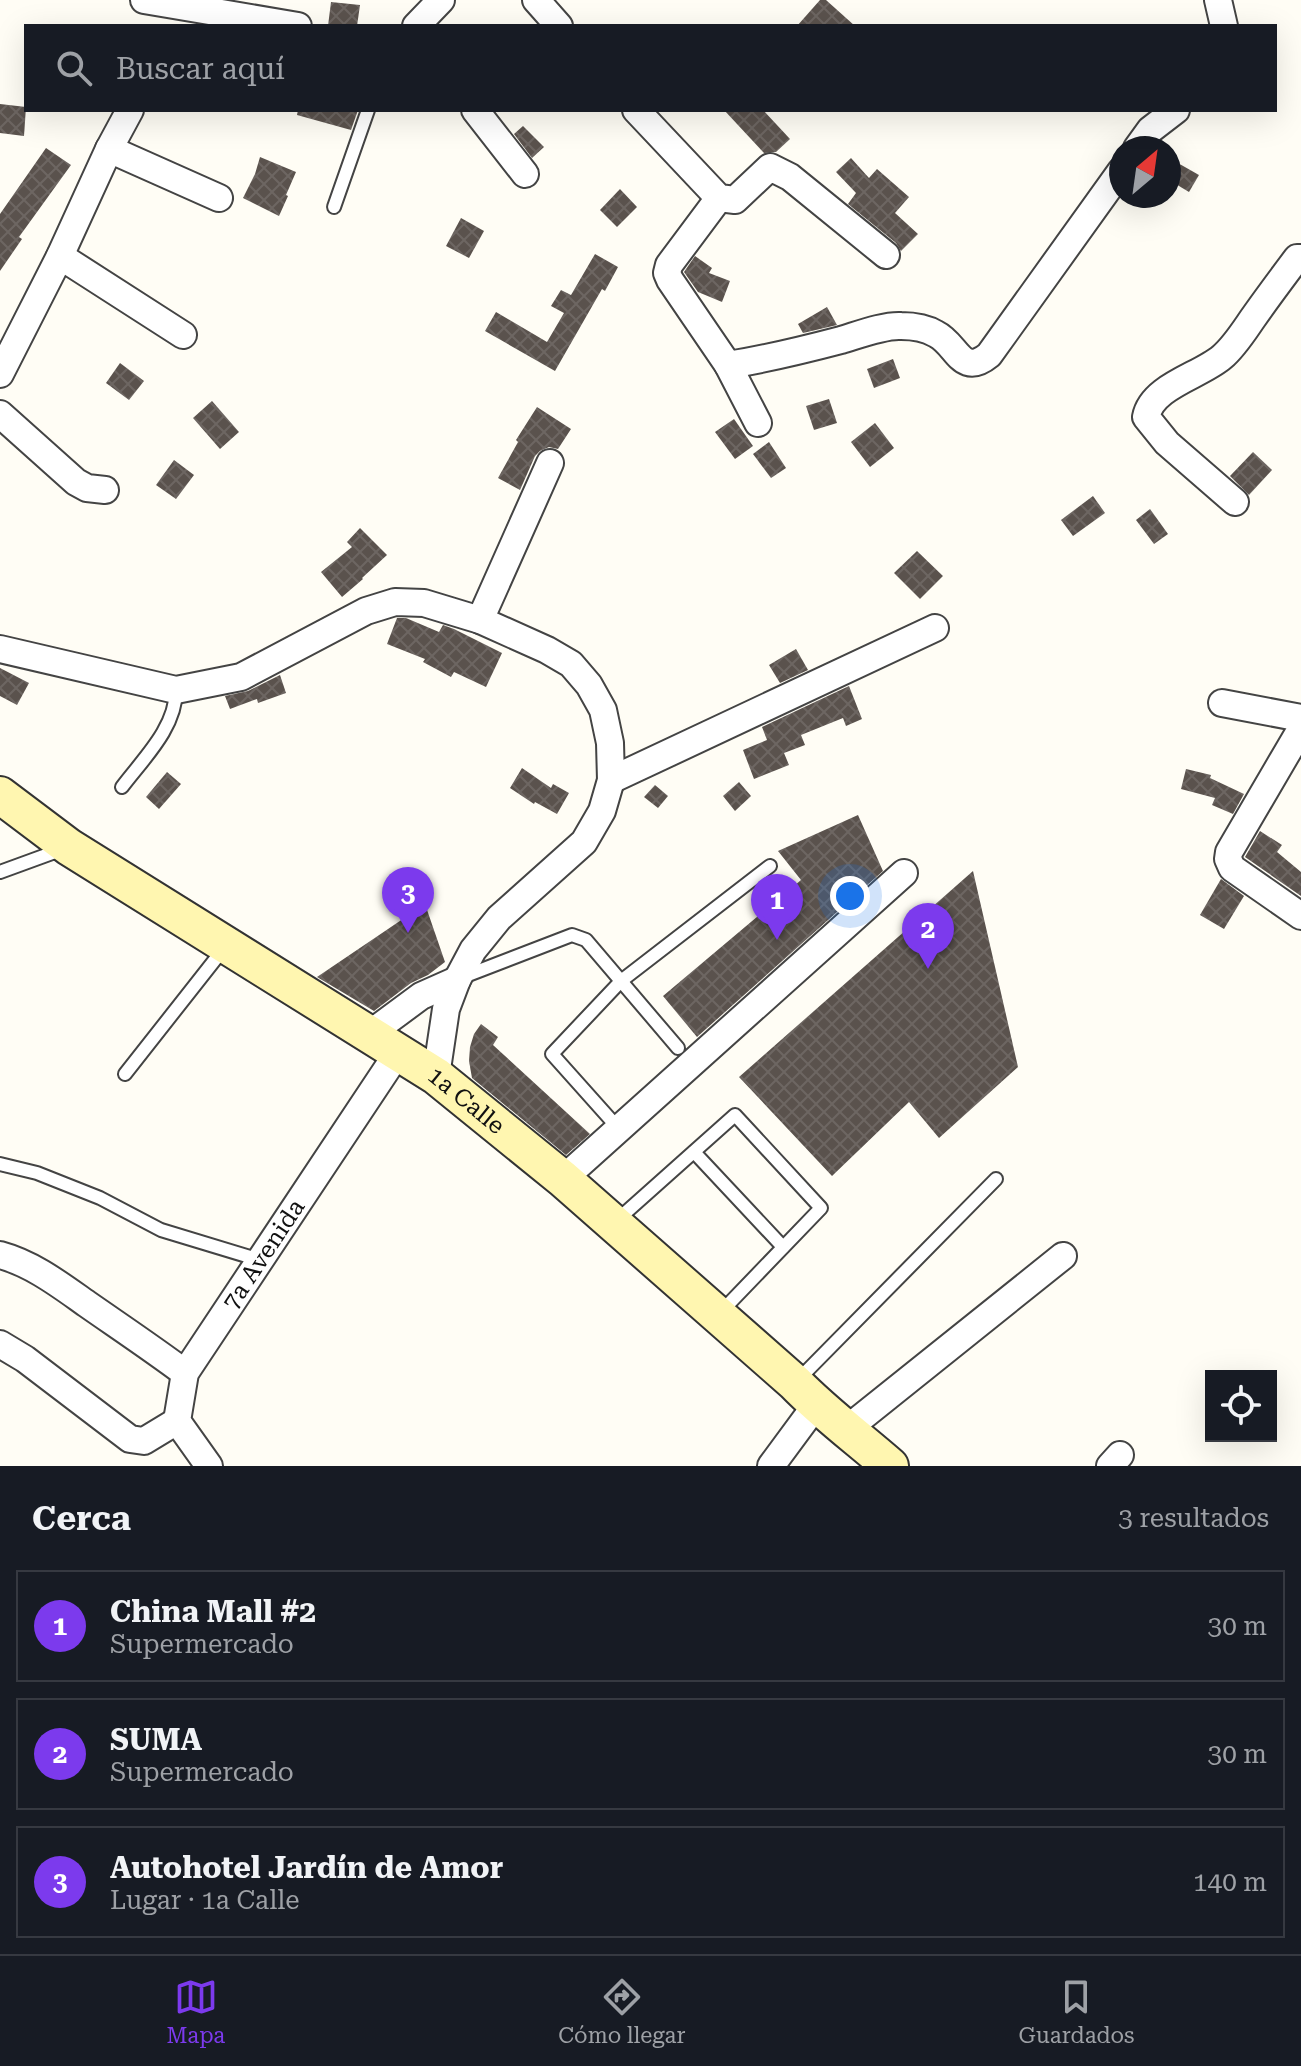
<!DOCTYPE html>
<html lang="es">
<meta charset="utf-8">
<style>
body{margin:0;font-family:"Roboto Serif",serif;background:#20242c;color:#f1f3f6}
.controls{position:absolute;right:24px;bottom:24px;display:grid;overflow:hidden;border-radius:0px;box-shadow:0 8px 32px #0002}
.controls button{width:72px;height:72px;display:grid;place-items:center;padding:0;border:0;border-bottom:2px solid #363941;background:#171b24;color:#f1f3f6;font:40px sans-serif}
.compass{position:absolute;left:1109px;top:136px;width:72px;height:72px;border-radius:50%;background:#171b24;box-shadow:0 8px 32px #0002;rotate:29deg}
.you{position:absolute;left:850px;top:896px;width:28px;height:28px;margin:-20px;border:6px solid #fff;border-radius:50%;background:#1a73e8;box-shadow:0 0 0 12px #1a73e833}
.badge{display:grid;place-items:center;width:52px;height:52px;border-radius:50%;background:#7c3aed;color:#fff;font-size:26px;font-weight:700}
.pin{position:absolute;translate:-50% -66px;filter:drop-shadow(0 2px 4px #0008)}
.pin::after{content:'';position:absolute;top:42px;width:28px;height:24px;background:inherit;clip-path:polygon(0 0,100% 0,50% 100%)}
.list{margin:0;padding:0;list-style:none}
h2{display:flex;justify-content:space-between;align-items:center;height:104px;margin:0;padding:0 32px;font-size:34px}
h2 small{font-size:26px;font-weight:400;color:#9ea1a6}
.list li{display:grid;grid-template-columns:52px 1fr auto;gap:24px;align-items:center;box-sizing:border-box;height:112px;margin:0 16px 16px;padding:0 16px;border:2px solid #363941;border-radius:0px}
.list b{display:block;font-size:30px;white-space:nowrap}
.list p{margin:0;font-size:26px;white-space:nowrap;color:#9ea1a6}
.list em{font-size:26px;font-style:normal;color:#9ea1a6}
.icon{flex:none;width:44px;height:44px;fill:none;stroke:currentColor;stroke-width:2;stroke-linecap:round;stroke-linejoin:round}
.map{position:relative;flex:none;width:1301px;height:1466px;overflow:hidden}
.search{position:absolute;background:#171b24;box-shadow:0 8px 32px #0002;left:24px;right:24px;top:24px;height:88px;display:flex;align-items:center;gap:20px;box-sizing:border-box;padding:0 28px;border-radius:0px;color:#9ea1a6;font-size:30px}
.sheet{height:488px;background:#171b24}
nav{display:flex;justify-content:space-around;align-items:center;box-sizing:border-box;height:112px;border-top:2px solid #363941;background:#171b24;font-size:22px;color:#9ea1a6}
nav a{display:grid;justify-items:center;gap:4px}
nav .on{color:#7c3aed}
.map>svg:first-child{display:block}
.building{fill:url(#building-cross-hatch)}
.lines{fill:none;stroke-linecap:round;stroke-linejoin:round}
.service-casing{stroke:#444;stroke-width:16}
.minor-casing{stroke:#444;stroke-width:30}
.secondary-casing{stroke:#333;stroke-width:40}
.service{stroke:#fff;stroke-width:12}
.minor{stroke:#fff;stroke-width:26}
.secondary{stroke:#fff6b0;stroke-width:36}
.labels{text-anchor:middle;stroke-width:8;stroke-linejoin:round;paint-order:stroke}
.street-label{font-size:24px;fill:#111;stroke:#fff}
</style>
<div class="map">
<svg width="1301" height="1466" viewBox="0 0 1301 1466">
<defs>
<pattern id="building-cross-hatch" width="8" height="8" patternUnits="userSpaceOnUse" patternTransform="scale(2)"><rect width="8" height="8" fill="#5a524d"/><path d="M0 0l8 8M0 8l8-8" fill="none" stroke="#6d6662"/></pattern>
</defs>
<rect width="100%" height="100%" fill="#fffdf5"/>
<g class="building">
<polygon points="820,0 826,0 855,26 797,26"/>
<polygon points="331,2 360,5 357,26 328,26"/>
<polygon points="0,104 26,107 24,136 0,133"/>
<polygon points="298,110 358,110 351,130 297,115"/>
<polygon points="724,110 763,110 790,139 776,152 764,153"/>
<polygon points="523,126 544,147 532,158 514,134"/>
<polygon points="46,148 71,165 19,237 22,239 0,271 0,214"/>
<polygon points="260,157 296,172 286,195 288,196 279,216 243,198 255,174"/>
<polygon points="851,158 869,178 877,169 909,197 895,213 918,234 901,251 896,243 848,204 856,193 836,172"/>
<polygon points="1169,158 1199,175 1189,192 1169,180"/>
<polygon points="620,189 637,207 617,227 600,210"/>
<polygon points="461,218 484,231 469,258 446,246"/>
<polygon points="595,254 618,267 605,291 602,289 555,371 485,331 496,312 547,342 564,313 551,306 561,290 571,295"/>
<polygon points="695,256 712,268 709,273 730,281 722,302 698,292 684,272"/>
<polygon points="827,307 837,325 803,333 798,324"/>
<polygon points="893,359 900,378 874,388 867,369"/>
<polygon points="120,363 144,381 129,400 106,383"/>
<polygon points="829,399 837,423 814,430 806,406"/>
<polygon points="212,401 239,432 220,449 193,418"/>
<polygon points="537,407 571,429 558,449 549,447 540,451 535,456 520,490 498,478 518,442 516,440"/>
<polygon points="734,419 753,446 735,459 715,432"/>
<polygon points="875,423 894,448 870,467 851,442"/>
<polygon points="769,442 786,468 771,478 753,454"/>
<polygon points="1253,452 1272,470 1249,495 1230,476"/>
<polygon points="174,460 194,475 176,499 156,485"/>
<polygon points="1093,496 1105,513 1073,536 1061,520"/>
<polygon points="1150,509 1168,534 1154,544 1136,520"/>
<polygon points="360,528 387,555 362,578 363,579 342,597 321,572 352,547 347,542"/>
<polygon points="917,551 943,576 920,599 894,573"/>
<polygon points="397,618 406,618 439,632 443,625 454,629 502,653 486,687 454,672 451,677 423,662 425,659 387,644"/>
<polygon points="796,649 808,670 780,683 769,665"/>
<polygon points="0,668 29,683 17,705 0,696"/>
<polygon points="280,675 286,693 258,703 257,699 230,709 225,696 248,691"/>
<polygon points="849,686 862,719 846,726 843,718 801,735 805,745 784,753 789,765 754,779 743,750 767,740 762,727"/>
<polygon points="522,768 551,788 553,784 569,793 557,814 535,802 534,804 510,788"/>
<polygon points="1186,769 1211,775 1210,778 1244,794 1233,814 1212,805 1215,798 1181,789"/>
<polygon points="167,772 181,784 159,809 146,797"/>
<polygon points="739,782 751,796 735,811 723,796"/>
<polygon points="655,785 668,796 658,808 644,797"/>
<polygon points="858,815 883,871 697,1037 663,996 801,880 778,851"/>
<polygon points="1260,831 1282,845 1277,852 1301,872 1301,896 1245,857"/>
<polygon points="973,871 1018,1067 939,1138 909,1102 832,1176 739,1077"/>
<polygon points="1221,879 1244,896 1224,929 1200,915"/>
<polygon points="425,904 445,962 428,975 411,983 374,1011 317,977"/>
<polygon points="481,1024 498,1037 493,1045 590,1134 566,1155 472,1078 469,1061 470,1047 474,1034"/>
</g>
<g class="lines">
<g class="service-casing">
<g id="service">
<polyline points="334,207 368,110"/>
<path d="M 122,787 C 143,759 176,728 176,690"/>
<polyline points="0,872 63,849"/>
<polyline points="463,977 572,935 586,940 678,1048"/>
<polyline points="125,1074 225,947"/>
<polyline points="619,1129 552,1054 621,981 770,866"/>
<polyline points="694,1152 783,1247"/>
<polyline points="0,1164 37,1173 100,1198 161,1230 260,1260"/>
<polyline points="615,1222 735,1115 821,1208 720,1313"/>
<polyline points="796,1382 996,1179"/>
</g>
</g>
<g class="minor-casing">
<g id="minor">
<polyline points="144,0 298,26"/>
<polyline points="536,0 559,26"/>
<polyline points="1218,0 1224,26"/>
<polyline points="416,26 441,0"/>
<polyline points="475,110 525,174"/>
<polyline points="636,110 719,198 735,200 770,167 790,177 886,255"/>
<polyline points="1137,148 1150,130 1176,110"/>
<polyline points="109,149 219,198"/>
<polyline points="719,198 669,265 667,273 670,280 728,365 758,423"/>
<polyline points="60,256 183,335"/>
<path d="M 728,365 C 766,359 803,350 841,340 C 858,335 884,325 901,326 C 912,326 926,328 936,334 C 957,344 961,378 989,355 L 1121,171"/>
<polyline points="0,374 60,256 109,149 130,110"/>
<polyline points="0,414 76,482 87,488 105,490"/>
<path d="M 1235,502 L 1167,443 L 1146,417 C 1152,386 1200,376 1222,357 C 1234,347 1244,331 1253,318 C 1267,298 1282,278 1297,258 L 1301,258"/>
<polyline points="480,620 550,463"/>
<polyline points="0,649 176,690 241,677 366,611 395,602 424,603 480,620 547,650 571,664 589,685 603,710 610,743 611,780 602,811 584,842 499,918 473,950 457,980 446,1009 436,1076"/>
<polyline points="1222,703 1301,718"/>
<polyline points="1301,729 1229,852 1228,859 1232,868 1301,916"/>
<polyline points="611,780 935,628"/>
<polyline points="371,1033 421,996 457,980"/>
<polyline points="563,1179 904,873"/>
<path d="M 0,1255 C 33,1264 60,1285 87,1304 C 120,1327 153,1349 185,1373"/>
<polyline points="0,1344 25,1359 130,1439 144,1441 177,1421"/>
<polyline points="847,1429 1063,1256"/>
<path id="s1" d="M 209,1466 L 177,1421 L 185,1373 L 399,1051"/>
<polyline points="771,1466 816,1405"/>
<polyline points="1110,1466 1120,1455"/>
</g>
</g>
<g class="secondary-casing">
<g id="secondary">
<path id="s2" d="M 0,795 L 69,847 L 436,1076 L 563,1179 L 795,1383 C 824,1413 858,1438 890,1466"/>
</g>
</g>
<use href="#service" class="service"/>
<use href="#minor" class="minor"/>
<use href="#secondary" class="secondary"/>
</g>
<g class="labels">
<g class="street-label">
<text dy="8" stroke="none"><textPath href="#s2" startOffset="558">1a Calle</textPath></text>
<text dy="8" stroke="none"><textPath href="#s1" startOffset="246">7a Avenida</textPath></text>
</g>
</g>
</svg>
<div class="controls">
<button><svg class="icon" aria-label="locate" viewBox="0 0 24 24"><circle cx="12" cy="12" r="6"/><path d="M12 2v4M12 18v4M2 12h4M18 12h4"/></svg></button>
</div>
<svg class="compass" viewBox="-18 -18 36 36"><path d="M0-13l5 13h-10z" fill="#e53935"/><path d="M0 13l5-13h-10z" fill="#9ea1a6"/></svg>
<div class="you"></div>
<div class="pin badge" style="left:777px;top:940px">1</div>
<div class="pin badge" style="left:928px;top:969px">2</div>
<div class="pin badge" style="left:408px;top:933px">3</div>
<div class="search"><svg class="icon" aria-label="search" viewBox="0 0 24 24"><circle cx="10" cy="10" r="6"/><path d="M15 15l6 6"/></svg>Buscar aquí</div>
</div>
<section class="sheet">
<h2>Cerca<small>3 resultados</small></h2>
<ul class="list">
<li><span class="badge">1</span><div><b>China Mall #2</b><p>Supermercado</p></div><em>30 m</em></li>
<li><span class="badge">2</span><div><b>SUMA</b><p>Supermercado</p></div><em>30 m</em></li>
<li><span class="badge">3</span><div><b>Autohotel Jardín de Amor</b><p>Lugar · 1a Calle</p></div><em>140 m</em></li>
</ul>
</section>
<nav>
<a class="on"><svg class="icon" aria-label="map" viewBox="0 0 24 24"><path d="M3 6l6-2 6 2 6-2v14l-6 2-6-2-6 2zM9 4v14M15 6v14"/></svg>Mapa</a>
<a><svg class="icon" aria-label="directions" viewBox="0 0 24 24"><path d="M12 3l9 9-9 9-9-9zM9 14v-3h6M13 9l2 2-2 2"/></svg>Cómo llegar</a>
<a><svg class="icon" aria-label="saved" viewBox="0 0 24 24"><path d="M7 4h10v16l-5-4-5 4z"/></svg>Guardados</a>
</nav>
